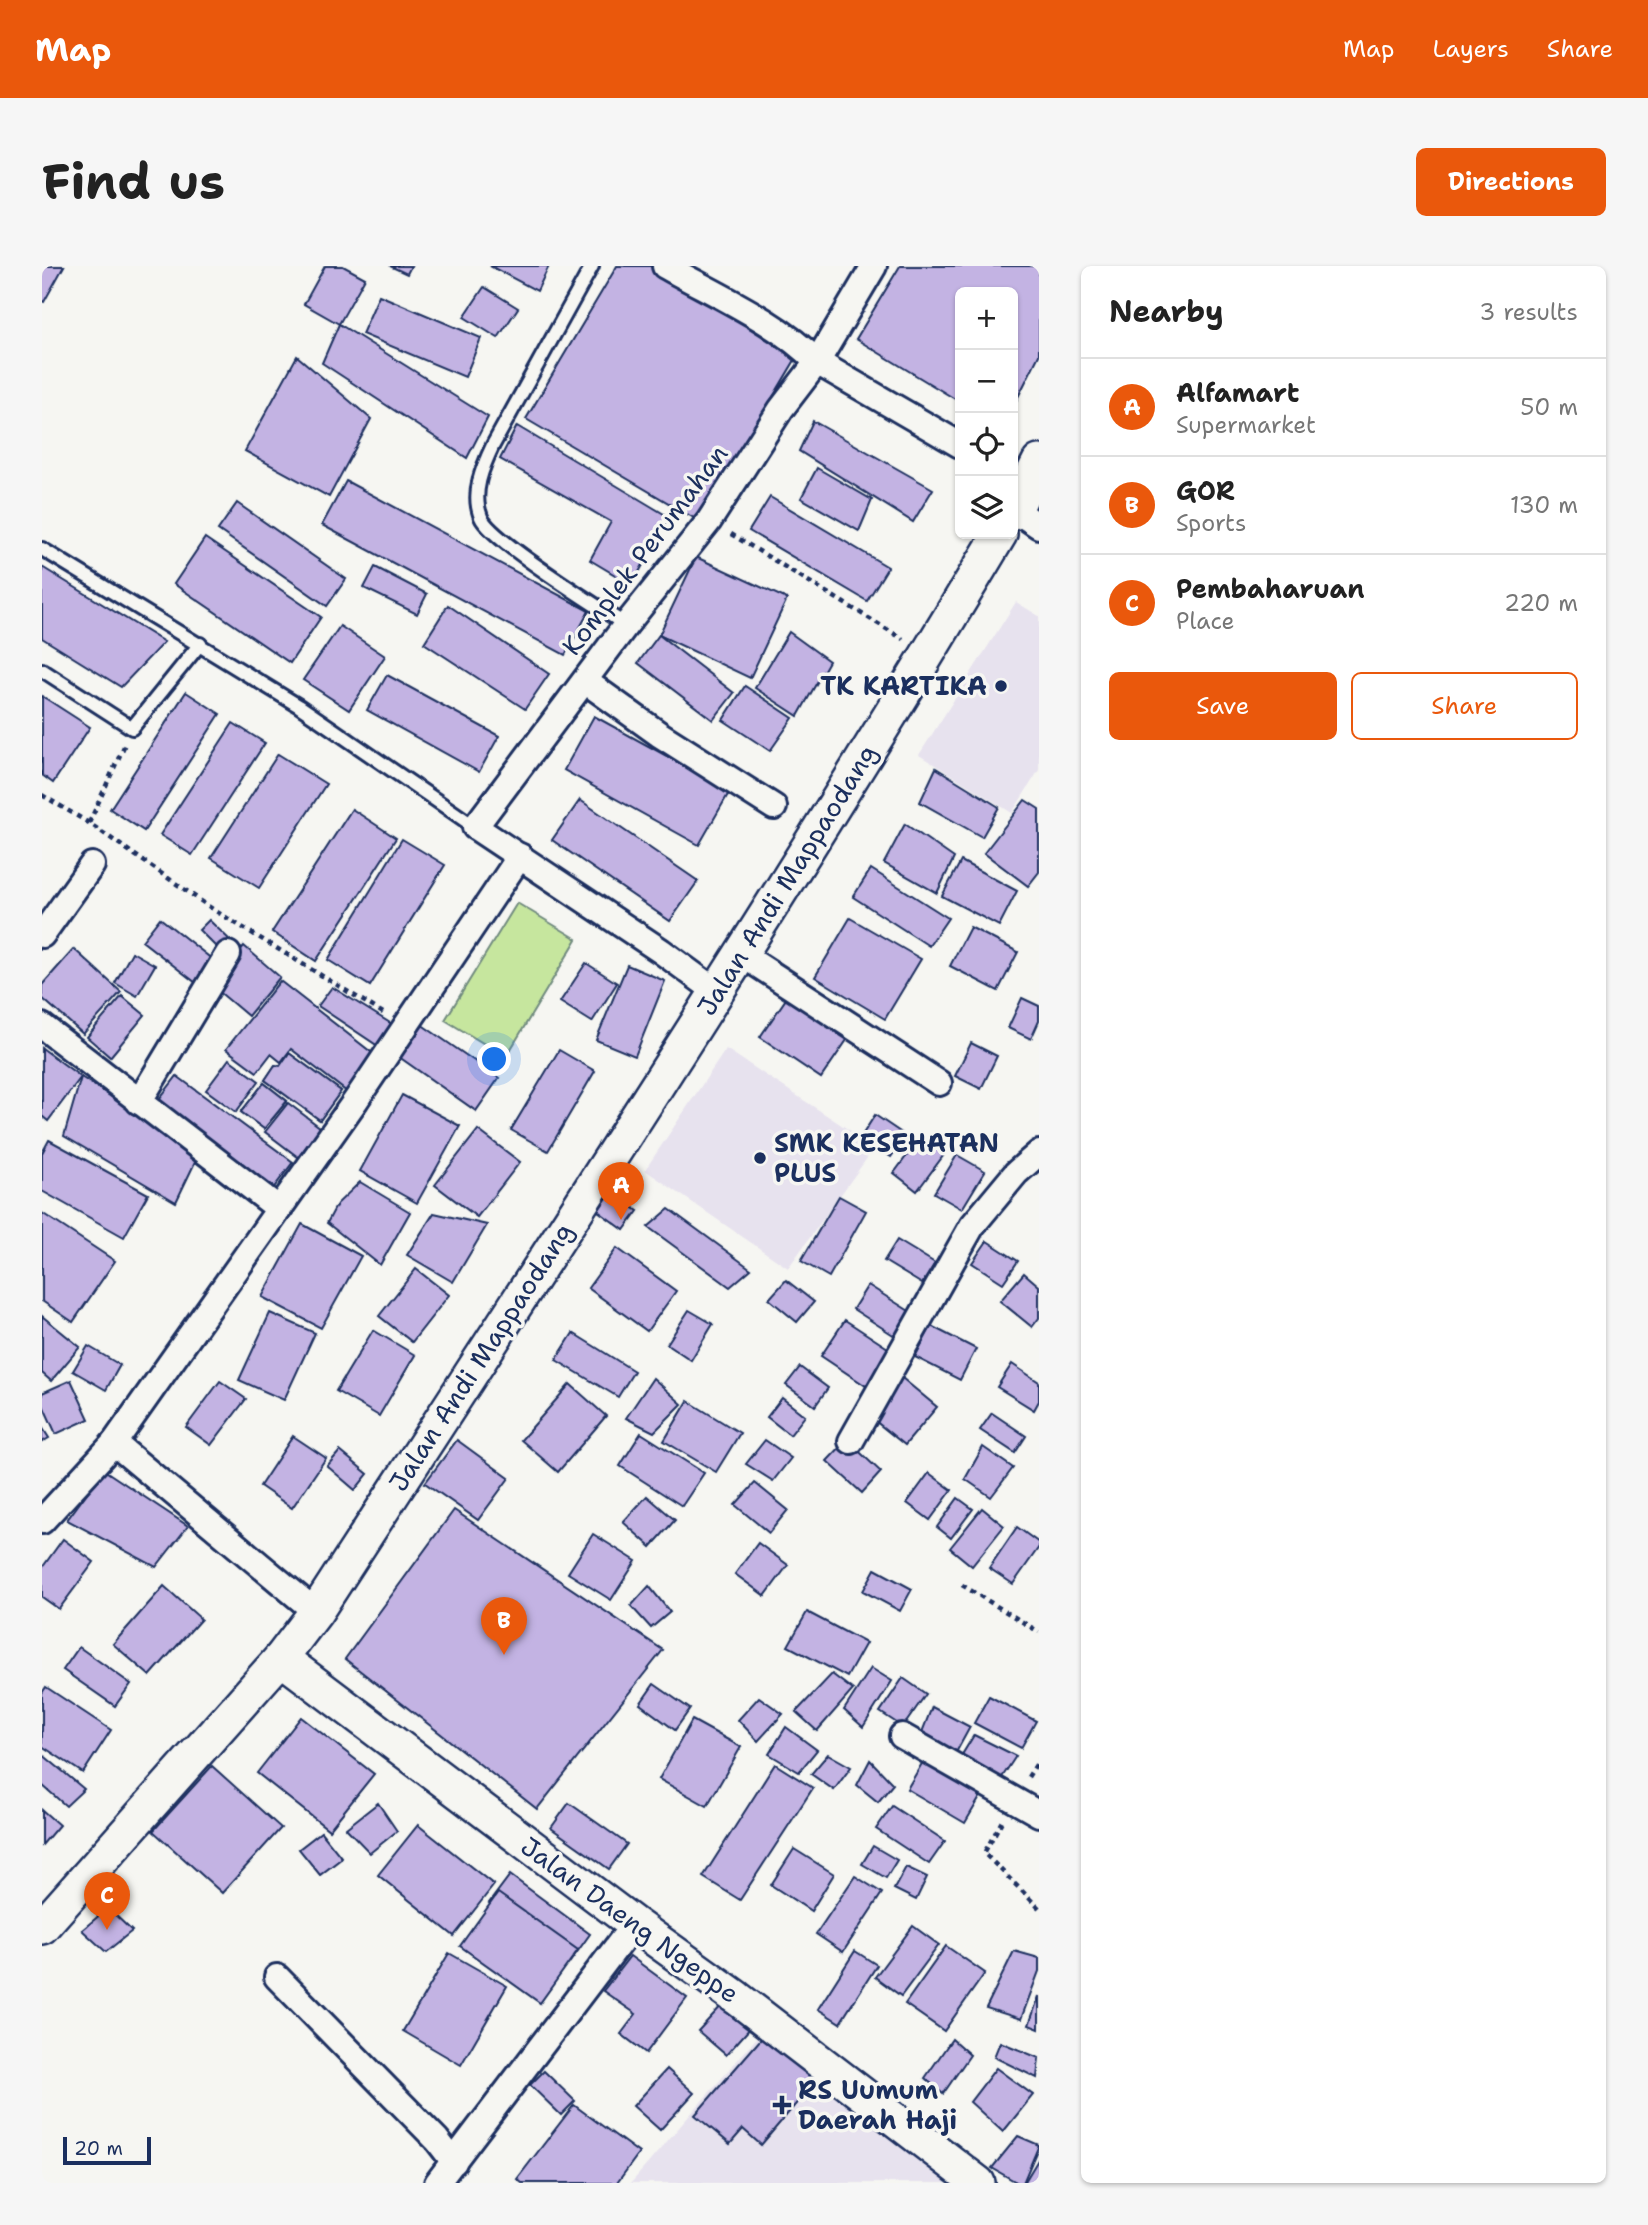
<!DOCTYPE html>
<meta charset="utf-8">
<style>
body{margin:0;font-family:"Shantell Sans",sans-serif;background:#f6f6f6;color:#222}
.controls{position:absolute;right:21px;top:21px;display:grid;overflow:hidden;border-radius:10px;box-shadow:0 2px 5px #0004}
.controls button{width:63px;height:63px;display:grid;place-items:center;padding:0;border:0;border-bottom:2px solid #e0e0e0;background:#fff;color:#222;font:35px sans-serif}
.scale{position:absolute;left:21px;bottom:18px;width:88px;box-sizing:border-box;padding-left:7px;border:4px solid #1b2f5e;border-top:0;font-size:19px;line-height:24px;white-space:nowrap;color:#1b2f5e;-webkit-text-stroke:5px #f6f6f2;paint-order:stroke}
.you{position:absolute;left:453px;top:794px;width:24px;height:24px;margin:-18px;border:5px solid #fff;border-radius:50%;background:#1a73e8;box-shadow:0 0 0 10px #1a73e833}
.badge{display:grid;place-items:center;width:46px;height:46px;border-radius:50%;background:#ea580c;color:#fff;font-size:23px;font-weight:700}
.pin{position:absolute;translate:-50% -58px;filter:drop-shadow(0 2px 4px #0008)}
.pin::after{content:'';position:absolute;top:37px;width:24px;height:21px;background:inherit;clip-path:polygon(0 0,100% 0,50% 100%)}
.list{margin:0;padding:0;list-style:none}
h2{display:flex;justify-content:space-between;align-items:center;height:91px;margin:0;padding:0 28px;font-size:30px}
h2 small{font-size:23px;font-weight:400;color:#767676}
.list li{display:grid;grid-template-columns:46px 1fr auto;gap:21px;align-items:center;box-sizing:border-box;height:98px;padding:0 28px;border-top:2px solid #e0e0e0}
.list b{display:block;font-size:26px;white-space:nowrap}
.list p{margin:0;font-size:23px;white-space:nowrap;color:#767676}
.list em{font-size:23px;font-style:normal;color:#767676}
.actions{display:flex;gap:14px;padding:21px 28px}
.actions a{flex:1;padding:16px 0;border:2px solid #ea580c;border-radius:10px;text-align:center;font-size:24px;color:#ea580c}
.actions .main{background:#ea580c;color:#fff}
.icon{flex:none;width:38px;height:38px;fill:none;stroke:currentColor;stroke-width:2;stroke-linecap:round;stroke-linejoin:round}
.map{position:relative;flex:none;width:997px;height:1917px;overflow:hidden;border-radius:10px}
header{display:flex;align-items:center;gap:42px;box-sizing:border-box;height:98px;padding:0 35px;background:#ea580c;color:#fff}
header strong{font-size:33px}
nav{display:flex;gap:38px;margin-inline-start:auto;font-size:24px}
.intro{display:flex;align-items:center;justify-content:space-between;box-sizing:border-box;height:168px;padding:0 42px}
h1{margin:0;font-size:49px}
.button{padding:18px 32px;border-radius:10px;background:#ea580c;color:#fff;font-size:24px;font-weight:700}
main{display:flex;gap:42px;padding:0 42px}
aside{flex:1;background:#fff;border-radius:10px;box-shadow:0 2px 5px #0004}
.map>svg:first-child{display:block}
.built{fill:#e7e2ee}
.green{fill:#c6e69e;stroke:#708a7e;stroke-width:2}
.building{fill:#c3b3e3;stroke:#1b2f5e;stroke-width:2}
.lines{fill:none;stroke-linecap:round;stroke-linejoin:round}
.lane-casing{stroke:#1b2f5e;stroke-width:18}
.street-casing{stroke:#1b2f5e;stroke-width:30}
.secondary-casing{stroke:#1b2f5e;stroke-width:38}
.path{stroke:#1b2f5e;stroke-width:4.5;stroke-dasharray:5 5;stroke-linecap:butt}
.lane{stroke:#f6f6f2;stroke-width:12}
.street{stroke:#f6f6f2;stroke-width:24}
.secondary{stroke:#f6f6f2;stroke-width:33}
.poi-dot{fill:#1b2f5e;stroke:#f6f6f2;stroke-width:2.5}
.labels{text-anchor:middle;stroke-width:7;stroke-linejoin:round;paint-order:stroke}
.street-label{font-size:26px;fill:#1b2f5e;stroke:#f6f6f2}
.poi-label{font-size:26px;font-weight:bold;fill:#1b2f5e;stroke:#f6f6f2;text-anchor:start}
</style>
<header>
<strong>Map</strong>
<nav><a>Map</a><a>Layers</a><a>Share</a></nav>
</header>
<div class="intro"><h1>Find us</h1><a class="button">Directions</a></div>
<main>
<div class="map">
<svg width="997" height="1917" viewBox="0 0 997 1917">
<rect width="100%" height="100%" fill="#f6f6f2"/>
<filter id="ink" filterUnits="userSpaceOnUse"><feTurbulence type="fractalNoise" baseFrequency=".0143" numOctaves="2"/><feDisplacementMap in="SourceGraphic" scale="14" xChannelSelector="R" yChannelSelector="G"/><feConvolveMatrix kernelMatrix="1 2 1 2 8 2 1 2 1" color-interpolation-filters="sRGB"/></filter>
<g filter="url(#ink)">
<g class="built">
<polygon points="974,336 997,350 997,504 970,547 877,489"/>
<polygon points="684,783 833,881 746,1002 603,904"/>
<polygon points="724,1761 924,1917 589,1917"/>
</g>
<polygon class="green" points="475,637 535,673 464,791 403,754"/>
<g class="building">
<polygon points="0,0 22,0 2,36 0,35"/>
<polygon points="283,0 301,0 323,12 297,58 262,38"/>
<polygon points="348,0 369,0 365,8"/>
<polygon points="448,0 507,0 495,25"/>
<polygon points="575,0 616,0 759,84 657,255 484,153"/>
<polygon points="858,0 997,0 997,89 971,141 971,26 918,26 918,136 814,73"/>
<polygon points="442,21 476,42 456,72 422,51"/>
<polygon points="337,29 439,72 423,111 320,68"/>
<polygon points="297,58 446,151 425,192 280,97"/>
<polygon points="255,90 329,153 287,231 203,185"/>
<polygon points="771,155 891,223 871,256 757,185"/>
<polygon points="475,160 627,251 590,319 548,294 569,256 458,193"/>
<polygon points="775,202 830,234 817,265 759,232"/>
<polygon points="304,215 547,345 523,389 280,259"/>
<polygon points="728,231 846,301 825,335 707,265"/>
<polygon points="195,237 304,313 285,340 176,264"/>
<polygon points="163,272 279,351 248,397 132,318"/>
<polygon points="654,291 745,333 708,412 617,369"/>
<polygon points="0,301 122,376 79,421 0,372"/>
<polygon points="333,301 385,328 375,348 322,322"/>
<polygon points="406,339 507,408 483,443 382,377"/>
<polygon points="298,360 343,390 307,444 261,414"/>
<polygon points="747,366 787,395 756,450 713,422"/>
<polygon points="617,369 692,427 671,454 596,397"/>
<polygon points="345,409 457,470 437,506 325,444"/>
<polygon points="703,420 751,452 728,485 681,454"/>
<polygon points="144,426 178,448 102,565 68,543"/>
<polygon points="0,430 48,461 11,517 0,509"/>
<polygon points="552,450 688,525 657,579 522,504"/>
<polygon points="191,457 223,477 150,589 118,569"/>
<polygon points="236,488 284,518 217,622 169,592"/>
<polygon points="894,502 957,541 940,571 878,536"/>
<polygon points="538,534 656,615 628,655 510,574"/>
<polygon points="983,534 997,543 997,606 986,620 942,587"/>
<polygon points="310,543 354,572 274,695 230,666"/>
<polygon points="863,558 912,592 895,627 842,597"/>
<polygon points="360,573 403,599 328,720 286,694"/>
<polygon points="919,595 975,625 957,660 900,630"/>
<polygon points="829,603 906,652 887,680 811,631"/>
<polygon points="118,652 176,698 158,720 100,675"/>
<polygon points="808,652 879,693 843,753 773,711"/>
<polygon points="167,654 191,677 180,687 157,664"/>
<polygon points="928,661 976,686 956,725 908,700"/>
<polygon points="202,680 238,711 206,750 169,719"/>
<polygon points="32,683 79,726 41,768 0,732 0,719"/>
<polygon points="90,686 113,699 95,730 73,717"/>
<polygon points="544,697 575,717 550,756 518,736"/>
<polygon points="585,699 623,715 593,790 554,774"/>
<polygon points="238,715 338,793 309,829 249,783 239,796 229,788 215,806 184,783"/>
<polygon points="290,721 353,760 339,782 276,740"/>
<polygon points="748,727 809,768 779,812 718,771"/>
<polygon points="80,730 103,749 68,791 45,771"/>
<polygon points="980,732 997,740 997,755 989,773 966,762"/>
<polygon points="373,754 457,812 434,845 350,786"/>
<polygon points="929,777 955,790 939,823 913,810"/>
<polygon points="0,782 39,811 6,855 0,850"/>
<polygon points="517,784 553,805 506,885 469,864"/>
<polygon points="247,787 299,825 278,854 223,814 233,799 238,800"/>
<polygon points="247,787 299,825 278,854 223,814 233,799 238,800"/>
<polygon points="187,793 217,815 194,846 164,824"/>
<polygon points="135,810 251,896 227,928 111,841"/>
<polygon points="39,811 157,888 134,936 22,870"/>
<polygon points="222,817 245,835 222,863 199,846"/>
<polygon points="222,817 245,835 222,863 199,846"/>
<polygon points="360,829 418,860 375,937 318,905"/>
<polygon points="246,837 279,862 256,891 223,866"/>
<polygon points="833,849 864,870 849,891 819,871"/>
<polygon points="436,864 478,896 435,951 393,919"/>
<polygon points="880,869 904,886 875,925 852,907"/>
<polygon points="7,874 106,928 82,971 0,925 0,887"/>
<polygon points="915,889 943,905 920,943 892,927"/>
<polygon points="318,916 368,946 338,999 285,957 295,938"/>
<polygon points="569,926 596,945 582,964 556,945"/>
<polygon points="797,930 824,945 787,1011 759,995"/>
<polygon points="627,943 709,1003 688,1021 606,961"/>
<polygon points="0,947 73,995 31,1056 0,1035"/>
<polygon points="392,947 445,959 411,1016 365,989"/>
<polygon points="260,958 319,990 279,1062 220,1031"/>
<polygon points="855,974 893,997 880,1018 842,995"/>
<polygon points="945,975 976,995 961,1017 930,997"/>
<polygon points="575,982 634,1025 605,1065 546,1022"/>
<polygon points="374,1003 407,1029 370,1076 337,1050"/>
<polygon points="982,1007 997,1020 997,1052 990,1061 958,1035"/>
<polygon points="744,1014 772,1036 755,1056 727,1033"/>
<polygon points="826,1019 875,1050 859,1074 811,1043"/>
<polygon points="647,1044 671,1058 649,1094 625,1078"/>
<polygon points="228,1047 273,1067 242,1134 197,1114"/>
<polygon points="0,1050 38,1081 9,1115 0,1107"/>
<polygon points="803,1054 855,1088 830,1124 779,1090"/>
<polygon points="889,1060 934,1083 918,1114 873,1091"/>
<polygon points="331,1064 373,1089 337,1150 294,1125"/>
<polygon points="531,1067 592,1105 576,1131 514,1094"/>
<polygon points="46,1080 78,1099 64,1124 31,1105"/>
<polygon points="970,1098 997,1116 997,1135 992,1144 955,1121"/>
<polygon points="758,1101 786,1122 773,1140 744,1119"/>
<polygon points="611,1112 640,1138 612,1166 584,1152"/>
<polygon points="860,1112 895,1141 863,1179 827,1150"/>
<polygon points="29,1114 47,1153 14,1168 0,1137 0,1127"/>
<polygon points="178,1115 204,1133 169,1179 144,1161"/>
<polygon points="528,1118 564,1150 516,1206 479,1174"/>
<polygon points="740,1132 763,1150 748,1169 725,1151"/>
<polygon points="646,1135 698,1167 674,1206 622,1175"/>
<polygon points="950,1147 984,1170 973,1187 938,1164"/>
<polygon points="0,1161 7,1172 0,1176"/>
<polygon points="599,1167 662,1207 640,1240 578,1200"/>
<polygon points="251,1170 284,1192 250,1242 218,1220"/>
<polygon points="415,1174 467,1212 436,1254 383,1217"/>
<polygon points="723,1174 749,1192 731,1215 704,1198"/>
<polygon points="805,1174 839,1206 820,1227 785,1195"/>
<polygon points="941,1181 971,1202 949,1231 923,1213"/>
<polygon points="298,1185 326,1208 313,1224 285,1200"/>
<polygon points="62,1204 146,1260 114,1301 25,1254"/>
<polygon points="887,1207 910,1224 888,1254 865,1237"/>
<polygon points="713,1217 746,1244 727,1267 693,1239"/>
<polygon points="605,1230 633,1254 609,1281 581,1256"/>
<polygon points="916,1232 931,1243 909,1272 895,1261"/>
<polygon points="940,1242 962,1260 930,1300 908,1282"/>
<polygon points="412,1244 621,1384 495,1543 303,1393"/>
<polygon points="975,1261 997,1277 997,1281 971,1318 947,1302"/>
<polygon points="551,1268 594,1295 569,1334 526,1307"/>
<polygon points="21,1273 52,1296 17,1343 0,1331 0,1302"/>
<polygon points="716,1277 746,1299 723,1330 693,1308"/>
<polygon points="833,1303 870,1323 858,1345 821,1325"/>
<polygon points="122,1320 159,1353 108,1410 71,1378"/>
<polygon points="607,1320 628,1346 609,1362 589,1340"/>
<polygon points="765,1346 824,1377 805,1411 746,1380"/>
<polygon points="37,1381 89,1418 73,1440 21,1404"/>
<polygon points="829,1402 850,1415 821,1461 802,1444"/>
<polygon points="790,1408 811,1424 775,1465 754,1446"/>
<polygon points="861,1412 884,1428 861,1461 838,1446"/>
<polygon points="612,1418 648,1443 633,1464 598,1438"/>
<polygon points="4,1421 69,1464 41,1507 0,1480 0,1427"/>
<polygon points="947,1430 994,1455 979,1482 932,1457"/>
<polygon points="717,1431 741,1448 716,1475 696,1454"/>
<polygon points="890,1441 928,1461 911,1492 879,1469"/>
<polygon points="259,1451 332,1508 287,1564 215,1507"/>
<polygon points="650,1454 699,1481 665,1540 617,1513"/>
<polygon points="744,1461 775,1484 757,1506 727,1488"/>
<polygon points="932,1469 974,1490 957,1516 918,1492"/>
<polygon points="0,1488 42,1523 24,1540 0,1519"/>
<polygon points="786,1488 809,1501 792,1524 769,1508"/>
<polygon points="828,1494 851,1518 836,1536 815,1519"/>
<polygon points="882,1494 940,1528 923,1557 865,1523"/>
<polygon points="733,1498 771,1522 698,1634 661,1611"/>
<polygon points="170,1500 239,1562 180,1627 111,1565"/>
<polygon points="336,1537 355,1565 328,1587 304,1562"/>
<polygon points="527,1537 585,1578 567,1603 509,1562"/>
<polygon points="850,1540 903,1575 887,1598 834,1563"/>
<polygon points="0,1544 17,1559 0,1579"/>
<polygon points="376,1559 452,1619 412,1670 336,1609"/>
<polygon points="279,1566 300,1592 278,1609 257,1583"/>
<polygon points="831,1580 855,1594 844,1612 820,1598"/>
<polygon points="752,1583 792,1608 769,1645 729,1619"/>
<polygon points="864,1601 885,1611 874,1634 852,1623"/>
<polygon points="468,1609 548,1668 528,1696 447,1637"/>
<polygon points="813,1610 840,1627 801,1686 774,1668"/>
<polygon points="456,1627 536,1684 498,1737 418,1680"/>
<polygon points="66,1642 90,1665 64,1686 40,1664"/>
<polygon points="871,1660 897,1679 859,1730 833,1711"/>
<polygon points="904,1680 943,1707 902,1765 863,1738"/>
<polygon points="813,1685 835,1699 798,1757 776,1743"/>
<polygon points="972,1685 997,1692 997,1705 979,1753 944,1742"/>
<polygon points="407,1687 465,1720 419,1799 361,1765"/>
<polygon points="588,1690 645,1732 604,1787 579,1768 594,1748 561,1725"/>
<polygon points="997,1730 997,1763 987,1759"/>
<polygon points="683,1736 710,1760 684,1789 656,1765"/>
<polygon points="725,1766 776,1812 719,1879 701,1863 688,1878 653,1849"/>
<polygon points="910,1773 928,1789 901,1828 883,1812"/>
<polygon points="958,1776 997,1792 995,1812 952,1791"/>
<polygon points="954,1802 991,1829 961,1866 928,1836"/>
<polygon points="625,1803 652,1827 618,1864 591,1840"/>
<polygon points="502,1805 533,1835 519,1849 488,1819"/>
<polygon points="532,1839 597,1887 575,1917 480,1917 475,1913"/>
<polygon points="976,1870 997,1879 981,1917 976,1917 950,1902"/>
<polygon points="997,1892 997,1917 982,1917"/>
</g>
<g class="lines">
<g class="lane-casing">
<g id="lane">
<path d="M 550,0 L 451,179 C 441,200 429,227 439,251 C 448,274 557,341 584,359"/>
<polyline points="0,283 257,440 433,561"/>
<polyline points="0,404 90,462 158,378"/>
</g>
</g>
<g class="street-casing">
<g id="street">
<path d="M 623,0 C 672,28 735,55 775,96 L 918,179"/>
<polyline points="973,244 997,260"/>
<polyline points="543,415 617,468 732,541"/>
<polyline points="0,669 50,599"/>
<polyline points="699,688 897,817"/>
<polyline points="675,726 619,685 433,561 584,359 667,255 739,143 775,96 832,0"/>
<polyline points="0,760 236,942"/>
<polyline points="97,836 186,688"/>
<polyline points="809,1175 930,960 974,907 997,887"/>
<polyline points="72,1177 314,834 478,590"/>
<polyline points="0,1255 72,1177 274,1346"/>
<polyline points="860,1470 997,1548"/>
<polyline points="235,1711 395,1874 412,1896"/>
<polyline points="395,1917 592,1658"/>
</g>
</g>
<g class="secondary-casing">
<g id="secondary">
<polyline points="971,247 997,196"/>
<polyline points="239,1392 592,1658 695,1732 936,1917"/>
<path d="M 0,1661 L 239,1392 L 274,1346 C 506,989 740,633 958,268"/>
</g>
</g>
<g class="path">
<polyline points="689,268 861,373"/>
<polyline points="0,529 47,557 172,644 341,747"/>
<polyline points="47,557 83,478"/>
<polyline points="920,1319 997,1366"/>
<polyline points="986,1511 997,1494"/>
<polyline points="960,1555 942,1587 997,1642"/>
</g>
<use href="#lane" class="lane"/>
<use href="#street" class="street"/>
<use href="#secondary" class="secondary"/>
</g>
</g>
<g class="poi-dot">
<circle cx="959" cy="420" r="7"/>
<circle cx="718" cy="892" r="7"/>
<path d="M736.5 1828.5h7v7h7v7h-7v7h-7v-7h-7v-7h7z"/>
</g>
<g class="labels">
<g class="street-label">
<text transform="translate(603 284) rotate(-53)" y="9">Komplek Perumahan</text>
<text transform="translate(745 614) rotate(-58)" y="9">Jalan Andi Mappaodang</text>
<text transform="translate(439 1091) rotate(-57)" y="9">Jalan Andi Mappaodang</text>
<text transform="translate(588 1654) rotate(36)" y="9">Jalan Daeng Ngeppe</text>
</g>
<g class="poi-label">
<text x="945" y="429" text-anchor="end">TK KARTIKA</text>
<text x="732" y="886">SMK KESEHATAN<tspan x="732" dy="30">PLUS</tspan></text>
<text x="756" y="1833">RS Uumum<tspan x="756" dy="30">Daerah Haji</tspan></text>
</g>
</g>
</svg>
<div class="controls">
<button>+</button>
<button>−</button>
<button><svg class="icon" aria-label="locate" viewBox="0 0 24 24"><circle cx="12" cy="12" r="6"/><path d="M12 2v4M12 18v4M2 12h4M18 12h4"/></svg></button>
<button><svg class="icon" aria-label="layers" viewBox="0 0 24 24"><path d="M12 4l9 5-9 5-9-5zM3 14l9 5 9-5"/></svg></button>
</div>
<div class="scale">20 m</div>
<div class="you"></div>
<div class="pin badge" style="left:579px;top:954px">A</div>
<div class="pin badge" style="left:462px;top:1389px">B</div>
<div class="pin badge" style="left:65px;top:1664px">C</div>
</div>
<aside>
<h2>Nearby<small>3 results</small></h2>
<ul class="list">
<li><span class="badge">A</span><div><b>Alfamart</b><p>Supermarket</p></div><em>50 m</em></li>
<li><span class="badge">B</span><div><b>GOR</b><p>Sports</p></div><em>130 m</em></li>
<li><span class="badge">C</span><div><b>Pembaharuan</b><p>Place</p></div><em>220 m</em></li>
</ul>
<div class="actions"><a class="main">Save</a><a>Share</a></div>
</aside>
</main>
